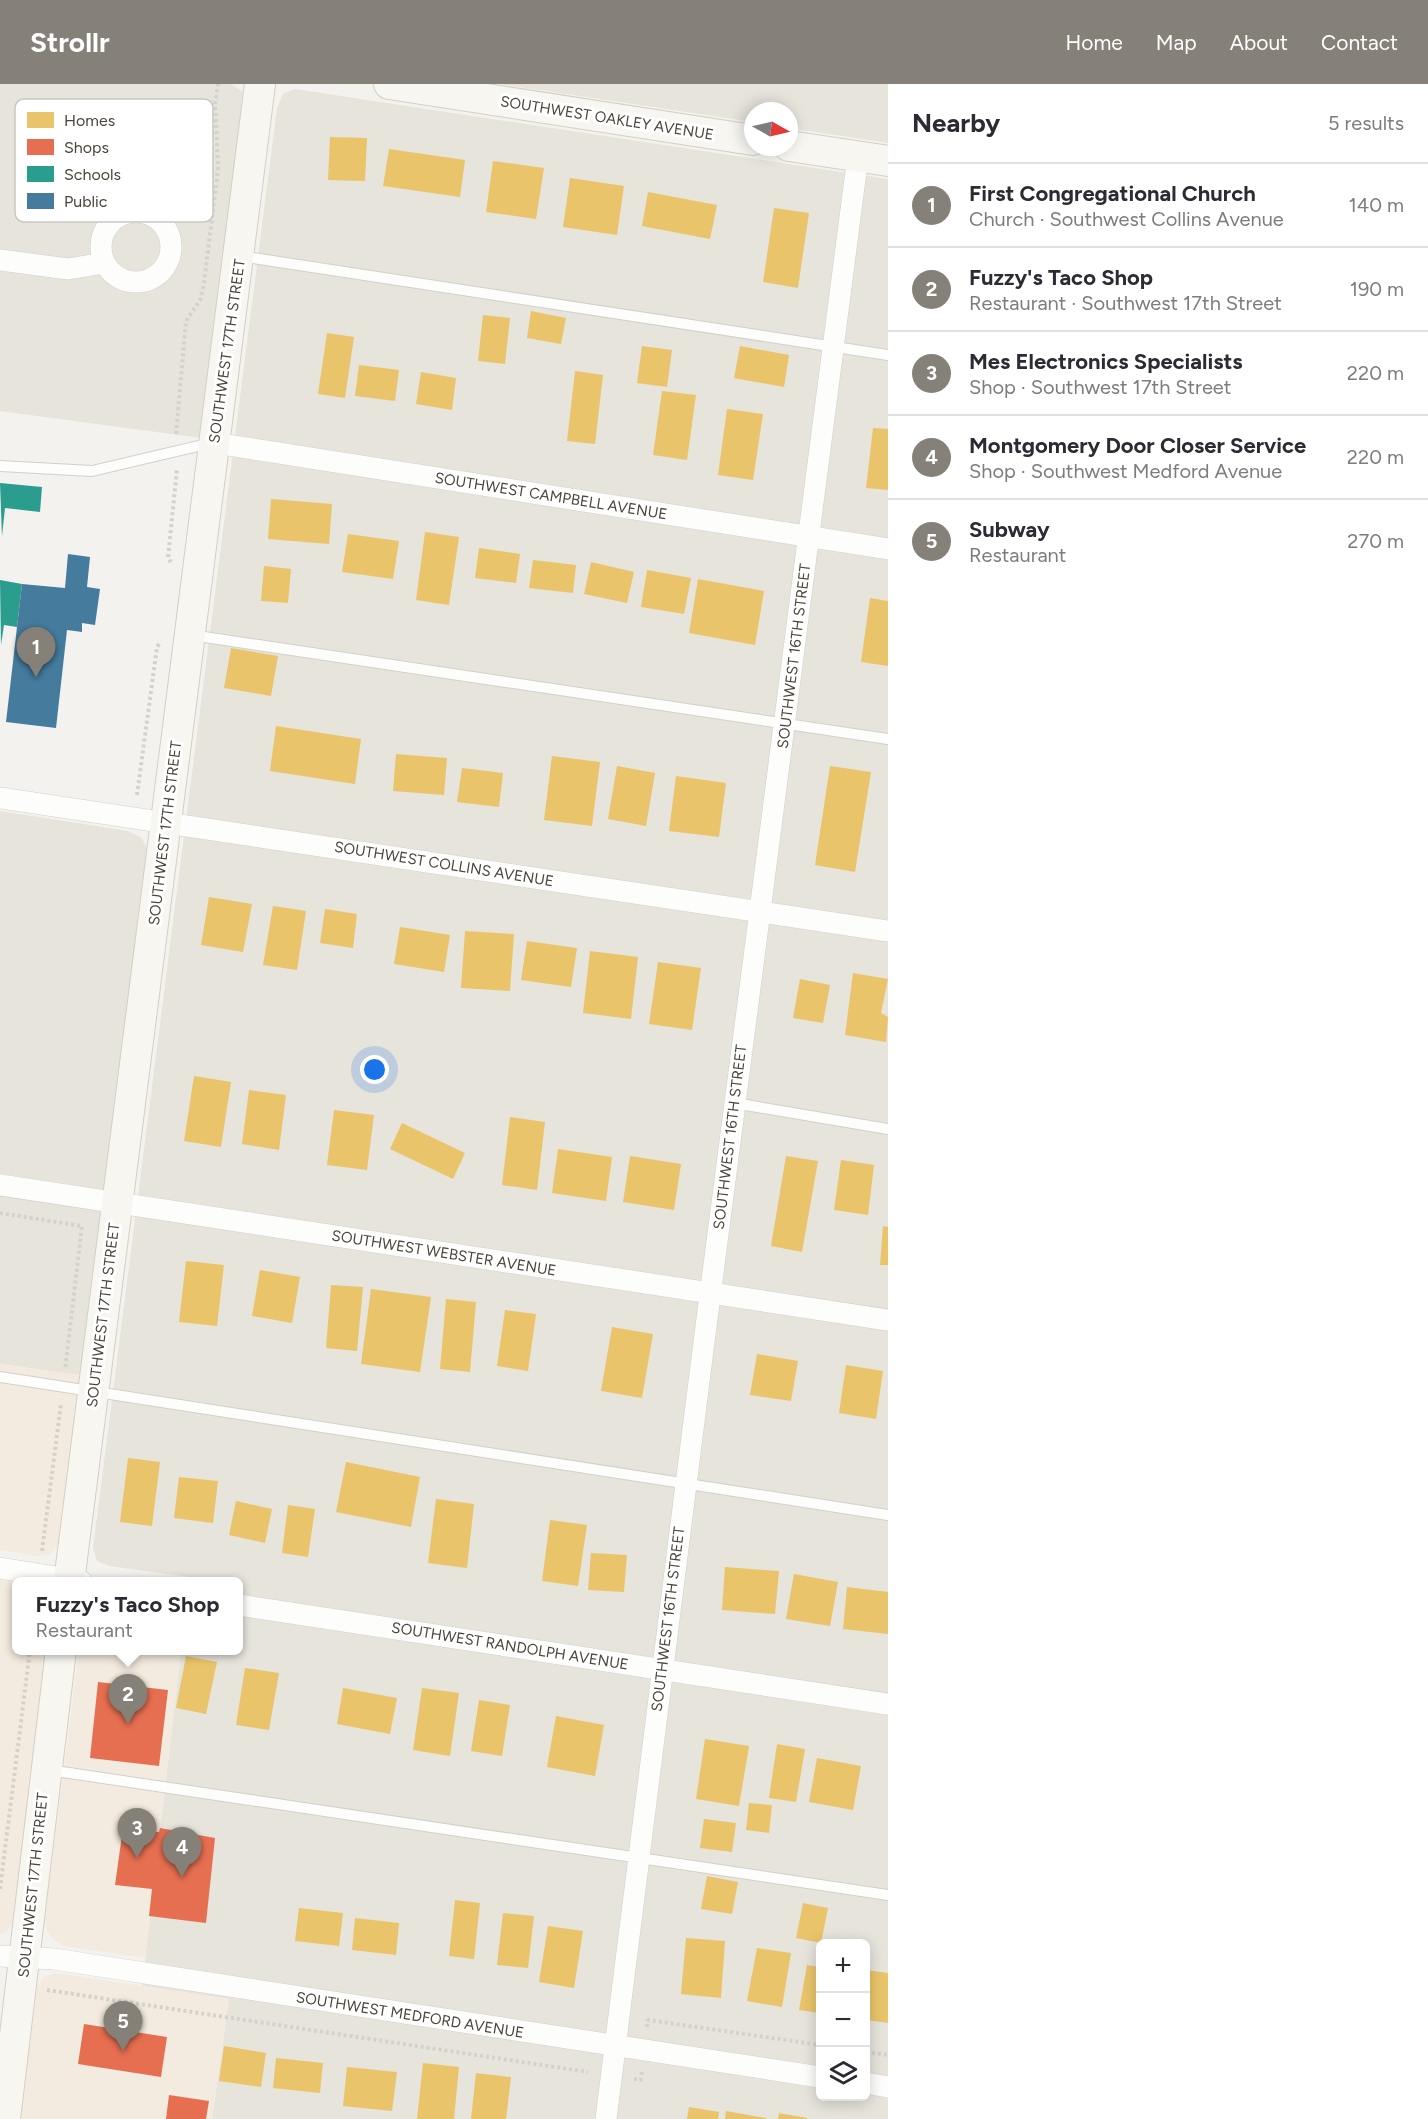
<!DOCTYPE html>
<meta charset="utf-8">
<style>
body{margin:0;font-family:Figtree,sans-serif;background:#f7f7f7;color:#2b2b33}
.controls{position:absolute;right:18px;bottom:18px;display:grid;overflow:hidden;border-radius:9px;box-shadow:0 3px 15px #0003}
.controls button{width:54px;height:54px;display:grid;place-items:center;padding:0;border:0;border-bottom:2px solid #e1e1e2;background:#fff;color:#2b2b33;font:30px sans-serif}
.compass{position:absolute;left:744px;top:18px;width:54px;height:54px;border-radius:50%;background:#fff;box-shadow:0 3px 15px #0003;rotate:98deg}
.you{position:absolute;left:375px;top:986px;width:21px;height:21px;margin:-15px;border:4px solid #fff;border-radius:50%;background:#1a73e8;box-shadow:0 0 0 9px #1a73e833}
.badge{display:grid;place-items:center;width:39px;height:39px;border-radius:50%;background:#868178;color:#fff;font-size:20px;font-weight:700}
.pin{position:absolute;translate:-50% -50px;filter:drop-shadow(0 2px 3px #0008)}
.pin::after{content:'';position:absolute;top:32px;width:21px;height:18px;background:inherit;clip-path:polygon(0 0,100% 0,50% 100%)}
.popup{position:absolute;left:12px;top:1493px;width:231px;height:78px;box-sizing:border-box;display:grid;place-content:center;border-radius:9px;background:#fff;filter:drop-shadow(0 2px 4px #0005);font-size:20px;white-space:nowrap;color:#7c7c81}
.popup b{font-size:22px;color:#2b2b33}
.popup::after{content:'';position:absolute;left:50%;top:100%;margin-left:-12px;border:12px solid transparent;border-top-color:#fff}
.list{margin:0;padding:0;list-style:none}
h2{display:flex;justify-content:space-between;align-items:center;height:78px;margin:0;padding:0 24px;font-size:26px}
h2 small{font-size:20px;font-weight:400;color:#7c7c81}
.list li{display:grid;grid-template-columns:39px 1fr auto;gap:18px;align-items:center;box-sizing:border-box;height:84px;padding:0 24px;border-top:2px solid #e1e1e2}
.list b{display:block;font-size:22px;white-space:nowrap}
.list p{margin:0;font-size:20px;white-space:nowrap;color:#7c7c81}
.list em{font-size:20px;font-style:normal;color:#7c7c81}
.icon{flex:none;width:33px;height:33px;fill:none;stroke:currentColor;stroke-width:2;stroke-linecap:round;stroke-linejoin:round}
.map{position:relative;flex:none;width:888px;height:2035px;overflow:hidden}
header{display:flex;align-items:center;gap:36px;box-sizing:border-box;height:84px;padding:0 30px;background:#868178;color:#fff}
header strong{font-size:28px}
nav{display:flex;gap:33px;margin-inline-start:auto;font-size:21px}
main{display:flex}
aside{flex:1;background:#fff}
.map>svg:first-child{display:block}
.residential{fill:#e7e4dc;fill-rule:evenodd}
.commercial{fill:#f3ebdf}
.homes{fill:#e9c46a}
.shops{fill:#e76f51}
.schools{fill:#2a9d8f}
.public{fill:#457b9d}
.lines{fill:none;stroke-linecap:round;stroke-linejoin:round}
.lane-casing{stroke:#d2d0cb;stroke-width:12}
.street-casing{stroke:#d2d0cb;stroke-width:22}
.secondary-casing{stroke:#d3cfc5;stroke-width:32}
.path{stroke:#d3d2cc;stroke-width:4;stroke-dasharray:3 3;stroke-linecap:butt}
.lane{stroke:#fdfdfc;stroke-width:10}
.street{stroke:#fdfdfc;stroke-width:21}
.secondary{stroke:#f7f6f1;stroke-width:30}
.labels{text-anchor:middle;stroke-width:6;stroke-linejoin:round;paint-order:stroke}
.street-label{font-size:15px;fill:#4b4439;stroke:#fff}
.key{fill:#fff;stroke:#c9c7c4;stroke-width:1.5}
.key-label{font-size:16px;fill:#4b4439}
</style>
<header>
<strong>Strollr</strong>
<nav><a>Home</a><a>Map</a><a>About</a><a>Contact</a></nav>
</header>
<main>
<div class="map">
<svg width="888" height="2035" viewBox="0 0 888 2035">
<rect width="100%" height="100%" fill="#f4f2ee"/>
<g class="residential">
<polygon points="0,0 231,0 242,7 246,23 201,354 0,327"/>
<polygon points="499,0 888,0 888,59 789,44 789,27 753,27 753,38"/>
<path d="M 295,5 L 888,95 L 888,2035 L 212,2035 L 229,1915 L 142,1902 L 181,1567 L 239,1566 L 239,1498 L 189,1497 L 189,1493 L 109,1482 L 97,1477 L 93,1464 L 277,24 L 283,10 ZM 820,1860 L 866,1860 L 866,2012 L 820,2012 Z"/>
<polygon points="0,727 128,747 142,754 149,770 80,1291 0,1280"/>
</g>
<g class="commercial">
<polygon points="0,1280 80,1291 58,1461 50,1470 38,1472 0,1466"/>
<polygon points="0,1496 17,1499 17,1566 47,1567 13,1838 6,1848 0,1851"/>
<polygon points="79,1567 181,1567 145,1874 64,1862 51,1854 44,1840"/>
<polygon points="56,1889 229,1915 212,2035 21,2035 37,1903 45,1893"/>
</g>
<g class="homes">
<polygon points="330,53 367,54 365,97 328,96"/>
<polygon points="389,65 465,76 460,113 383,102"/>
<polygon points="493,77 544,84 536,135 486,128"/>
<polygon points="570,94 624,102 617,151 563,143"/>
<polygon points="648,108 717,121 710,155 642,142"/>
<polygon points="774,124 809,129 798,204 763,198"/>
<polygon points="531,227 566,234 561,260 527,254"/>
<polygon points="483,231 510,234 505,280 478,277"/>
<polygon points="327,249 354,253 345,314 318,310"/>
<polygon points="642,262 672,266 667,303 637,299"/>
<polygon points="740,262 789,271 784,303 734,294"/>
<polygon points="359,281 399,286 395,317 355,312"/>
<polygon points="575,287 603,291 595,360 567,357"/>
<polygon points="421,288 456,294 452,326 416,320"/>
<polygon points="662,307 696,311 687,376 653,371"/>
<polygon points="727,325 763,330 753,396 718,391"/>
<polygon points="873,344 888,345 888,406 866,404"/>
<polygon points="271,415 332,420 329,460 268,455"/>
<polygon points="425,448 459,453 449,521 416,516"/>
<polygon points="348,450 399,457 393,495 342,488"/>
<polygon points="479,464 520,470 516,499 475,494"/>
<polygon points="533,476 576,481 573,509 529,504"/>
<polygon points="591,478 634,488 627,519 584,510"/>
<polygon points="264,482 291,485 288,519 261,517"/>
<polygon points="647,486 691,494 684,530 641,523"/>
<polygon points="698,495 764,507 755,561 689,549"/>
<polygon points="870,514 888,517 888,582 861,578"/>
<polygon points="231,564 278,572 271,612 224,604"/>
<polygon points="276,642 361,655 355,700 270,687"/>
<polygon points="396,670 447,674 444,711 393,707"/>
<polygon points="552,672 600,678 592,742 544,736"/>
<polygon points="617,682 655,689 646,742 608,735"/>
<polygon points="830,682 871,688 855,788 815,781"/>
<polygon points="462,684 503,689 499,723 457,718"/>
<polygon points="676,692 726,699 719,753 669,747"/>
<polygon points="209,813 252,820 243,868 201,861"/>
<polygon points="273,822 306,827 297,886 263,881"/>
<polygon points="325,825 357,830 353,864 320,859"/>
<polygon points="400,843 450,851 444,888 394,880"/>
<polygon points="465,847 514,850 510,907 461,904"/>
<polygon points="527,857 577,864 571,903 521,896"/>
<polygon points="590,867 638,873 631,935 583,929"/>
<polygon points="658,878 701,884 692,946 649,940"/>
<polygon points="853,889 888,895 881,929 888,933 886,958 845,951"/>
<polygon points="800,895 830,901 823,939 793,934"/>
<polygon points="194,992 231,998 221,1063 184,1057"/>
<polygon points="249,1006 286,1011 279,1066 242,1060"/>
<polygon points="334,1026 374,1031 367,1086 327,1081"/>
<polygon points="510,1033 545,1038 537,1106 502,1101"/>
<polygon points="402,1039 465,1069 453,1095 390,1065"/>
<polygon points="558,1065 612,1073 606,1117 552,1109"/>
<polygon points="630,1072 681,1080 674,1126 623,1118"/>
<polygon points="786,1072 818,1077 802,1168 771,1162"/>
<polygon points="841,1076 874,1081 868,1131 834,1126"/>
<polygon points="883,1142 888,1143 888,1181 880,1181"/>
<polygon points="186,1177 224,1181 217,1242 179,1238"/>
<polygon points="260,1186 300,1193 292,1239 252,1232"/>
<polygon points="331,1201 363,1203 357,1267 326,1264"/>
<polygon points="371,1205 431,1213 420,1288 361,1280"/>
<polygon points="446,1215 476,1218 470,1288 440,1285"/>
<polygon points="505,1226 536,1230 528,1287 497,1282"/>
<polygon points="612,1243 653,1250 642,1314 601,1307"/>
<polygon points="757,1270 798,1277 791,1317 750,1311"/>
<polygon points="846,1281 883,1287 876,1335 839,1329"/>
<polygon points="128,1374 160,1378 152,1442 120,1438"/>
<polygon points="346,1378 420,1393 411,1443 336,1428"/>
<polygon points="179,1393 218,1397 213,1439 174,1434"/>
<polygon points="436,1415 474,1420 467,1484 428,1479"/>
<polygon points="236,1417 272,1425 265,1459 229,1451"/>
<polygon points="288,1421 315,1425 308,1473 282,1469"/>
<polygon points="550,1436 587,1441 578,1502 542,1497"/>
<polygon points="591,1469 627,1471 624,1508 588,1506"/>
<polygon points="725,1483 779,1487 775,1530 722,1526"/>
<polygon points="794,1490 838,1498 830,1542 786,1535"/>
<polygon points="847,1503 888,1508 888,1550 843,1545"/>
<polygon points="186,1572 217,1578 206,1630 176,1624"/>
<polygon points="245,1584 279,1589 269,1646 236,1641"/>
<polygon points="343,1604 397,1614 390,1650 337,1640"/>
<polygon points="422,1604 459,1609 450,1672 413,1666"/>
<polygon points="479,1616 510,1621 502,1672 471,1667"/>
<polygon points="556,1632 604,1641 595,1692 547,1683"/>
<polygon points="705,1655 749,1662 739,1722 696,1715"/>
<polygon points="777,1660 805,1665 796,1718 769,1714"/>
<polygon points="817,1674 861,1682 853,1726 809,1718"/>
<polygon points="749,1719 772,1721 769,1749 746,1746"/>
<polygon points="704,1735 736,1739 732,1768 700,1764"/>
<polygon points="707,1792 738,1798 732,1830 701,1825"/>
<polygon points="455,1816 480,1819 474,1875 449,1872"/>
<polygon points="803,1819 828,1824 821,1859 796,1854"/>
<polygon points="299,1824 343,1829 339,1862 295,1857"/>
<polygon points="503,1829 534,1832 528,1884 497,1881"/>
<polygon points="355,1834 399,1839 396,1871 352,1866"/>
<polygon points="548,1842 583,1847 574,1904 539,1898"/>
<polygon points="686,1854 725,1857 721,1914 681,1910"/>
<polygon points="757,1864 791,1869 782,1923 747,1917"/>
<polygon points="807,1881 820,1883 820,1929 799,1926"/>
<polygon points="866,1886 888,1889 888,1939 866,1936"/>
<polygon points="224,1962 266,1969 261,2003 219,1997"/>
<polygon points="276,1974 323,1979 320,2009 273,2004"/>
<polygon points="423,1979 459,1983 454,2035 417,2035"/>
<polygon points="347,1983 397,1988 392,2027 343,2022"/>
<polygon points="476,1989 511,1993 506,2035 471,2035"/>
<polygon points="689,2023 719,2028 718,2035 687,2035"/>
<polygon points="726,2027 766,2034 766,2035 725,2035"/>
<polygon points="779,2029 807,2034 807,2035 778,2035"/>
</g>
<g class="shops">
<polygon points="98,1598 168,1606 159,1682 90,1674"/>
<polygon points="123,1744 159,1748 160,1744 215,1754 206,1839 149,1832 152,1805 115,1801"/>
<polygon points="84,1940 167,1953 161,1993 78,1980"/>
<polygon points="169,2011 209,2017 206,2035 166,2035"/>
</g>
<g class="schools">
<polygon points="0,399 42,403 40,428 5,424 2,452"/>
<polygon points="0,496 22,500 17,543 4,541 1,561"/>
</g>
<polygon class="public" points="68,470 90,473 87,503 100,505 95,541 82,539 82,548 67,546 56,644 6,638 22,500 65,504"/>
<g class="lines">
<g class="lane-casing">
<g id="lane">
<polyline points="240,172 888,271"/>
<polyline points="0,382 92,387 211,359"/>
<polyline points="191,551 888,655"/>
<polyline points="734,1019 888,1045"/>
<polyline points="0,1293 888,1431"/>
<polyline points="49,1686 888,1811"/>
</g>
</g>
<g class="street-casing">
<g id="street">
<circle cx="136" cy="163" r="35"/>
<polyline points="0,176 68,185 104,179"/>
<polyline points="215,359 888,465"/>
<polyline points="0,714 888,847"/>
<polyline points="0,1101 888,1236"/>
<polyline points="0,1484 81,1497"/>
<polyline points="239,1521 888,1620"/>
<polyline points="0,1872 54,1875 820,1993"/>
<polyline points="866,1999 888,2003"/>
<path d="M 606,2035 C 686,1380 774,727 858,72"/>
</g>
</g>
<g class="secondary-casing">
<g id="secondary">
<polyline points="389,0 753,56"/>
<polyline points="789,62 888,77"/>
<polyline points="69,1498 260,0"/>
<polyline points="5,2035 61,1566"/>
</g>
</g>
<g class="path">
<polyline points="176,350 186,237 200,216 204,200 218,84 215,20 218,0"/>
<polyline points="171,478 168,474 177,385"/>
<polyline points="137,711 157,563 160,559"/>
<polyline points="0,1129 82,1142 65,1286"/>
<polyline points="42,1467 61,1320"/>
<polyline points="0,1805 30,1566"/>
<polyline points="47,1906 588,1988"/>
<polyline points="647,1943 648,1936 820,1961"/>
<polyline points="866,1968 888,1971"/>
<polyline points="634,1995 641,1996 642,1987"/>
</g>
<use href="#lane" class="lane"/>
<use href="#street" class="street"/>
<use href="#secondary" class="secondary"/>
</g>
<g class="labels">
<g class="street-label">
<text transform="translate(607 34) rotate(9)" y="5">SOUTHWEST OAKLEY AVENUE</text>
<text transform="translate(227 267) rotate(-82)" y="5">SOUTHWEST 17TH STREET</text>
<text transform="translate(551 412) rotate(9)" y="5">SOUTHWEST CAMPBELL AVENUE</text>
<text transform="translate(794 572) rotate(-83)" y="5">SOUTHWEST 16TH STREET</text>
<text transform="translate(165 749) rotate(-83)" y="5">SOUTHWEST 17TH STREET</text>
<text transform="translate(444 780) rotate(9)" y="5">SOUTHWEST COLLINS AVENUE</text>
<text transform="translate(730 1053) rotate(-83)" y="5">SOUTHWEST 16TH STREET</text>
<text transform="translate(444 1169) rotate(9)" y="5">SOUTHWEST WEBSTER AVENUE</text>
<text transform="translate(103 1231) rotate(-83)" y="5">SOUTHWEST 17TH STREET</text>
<text transform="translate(668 1535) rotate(-83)" y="5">SOUTHWEST 16TH STREET</text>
<text transform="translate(510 1562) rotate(9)" y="5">SOUTHWEST RANDOLPH AVENUE</text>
<text transform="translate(33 1801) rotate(-84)" y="5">SOUTHWEST 17TH STREET</text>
<text transform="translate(410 1931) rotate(9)" y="5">SOUTHWEST MEDFORD AVENUE</text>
</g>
</g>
<rect x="15" y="15" width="198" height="123" rx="9" class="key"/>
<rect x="27" y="28" width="27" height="16" fill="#e9c46a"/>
<rect x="27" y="55" width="27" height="16" fill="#e76f51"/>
<rect x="27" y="82" width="27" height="16" fill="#2a9d8f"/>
<rect x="27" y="109" width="27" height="16" fill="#457b9d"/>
<g class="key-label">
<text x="64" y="42">Homes</text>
<text x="64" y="69">Shops</text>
<text x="64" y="96">Schools</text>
<text x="64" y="123">Public</text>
</g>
</svg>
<div class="controls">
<button>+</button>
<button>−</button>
<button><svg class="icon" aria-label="layers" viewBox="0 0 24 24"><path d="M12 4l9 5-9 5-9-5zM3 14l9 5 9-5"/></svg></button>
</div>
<svg class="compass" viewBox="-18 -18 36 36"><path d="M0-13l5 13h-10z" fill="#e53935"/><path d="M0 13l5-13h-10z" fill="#7c7c81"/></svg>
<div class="you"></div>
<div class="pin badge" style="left:36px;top:593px">1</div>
<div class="pin badge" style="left:128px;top:1640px">2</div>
<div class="popup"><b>Fuzzy's Taco Shop</b>Restaurant</div>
<div class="pin badge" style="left:137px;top:1774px">3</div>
<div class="pin badge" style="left:182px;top:1793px">4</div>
<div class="pin badge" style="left:123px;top:1967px">5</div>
</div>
<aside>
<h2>Nearby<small>5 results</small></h2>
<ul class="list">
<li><span class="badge">1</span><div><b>First Congregational Church</b><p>Church · Southwest Collins Avenue</p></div><em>140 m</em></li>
<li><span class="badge">2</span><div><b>Fuzzy's Taco Shop</b><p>Restaurant · Southwest 17th Street</p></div><em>190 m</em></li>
<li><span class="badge">3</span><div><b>Mes Electronics Specialists</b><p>Shop · Southwest 17th Street</p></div><em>220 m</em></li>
<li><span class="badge">4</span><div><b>Montgomery Door Closer Service</b><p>Shop · Southwest Medford Avenue</p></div><em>220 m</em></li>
<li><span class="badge">5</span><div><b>Subway</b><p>Restaurant</p></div><em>270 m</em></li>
</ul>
</aside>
</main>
